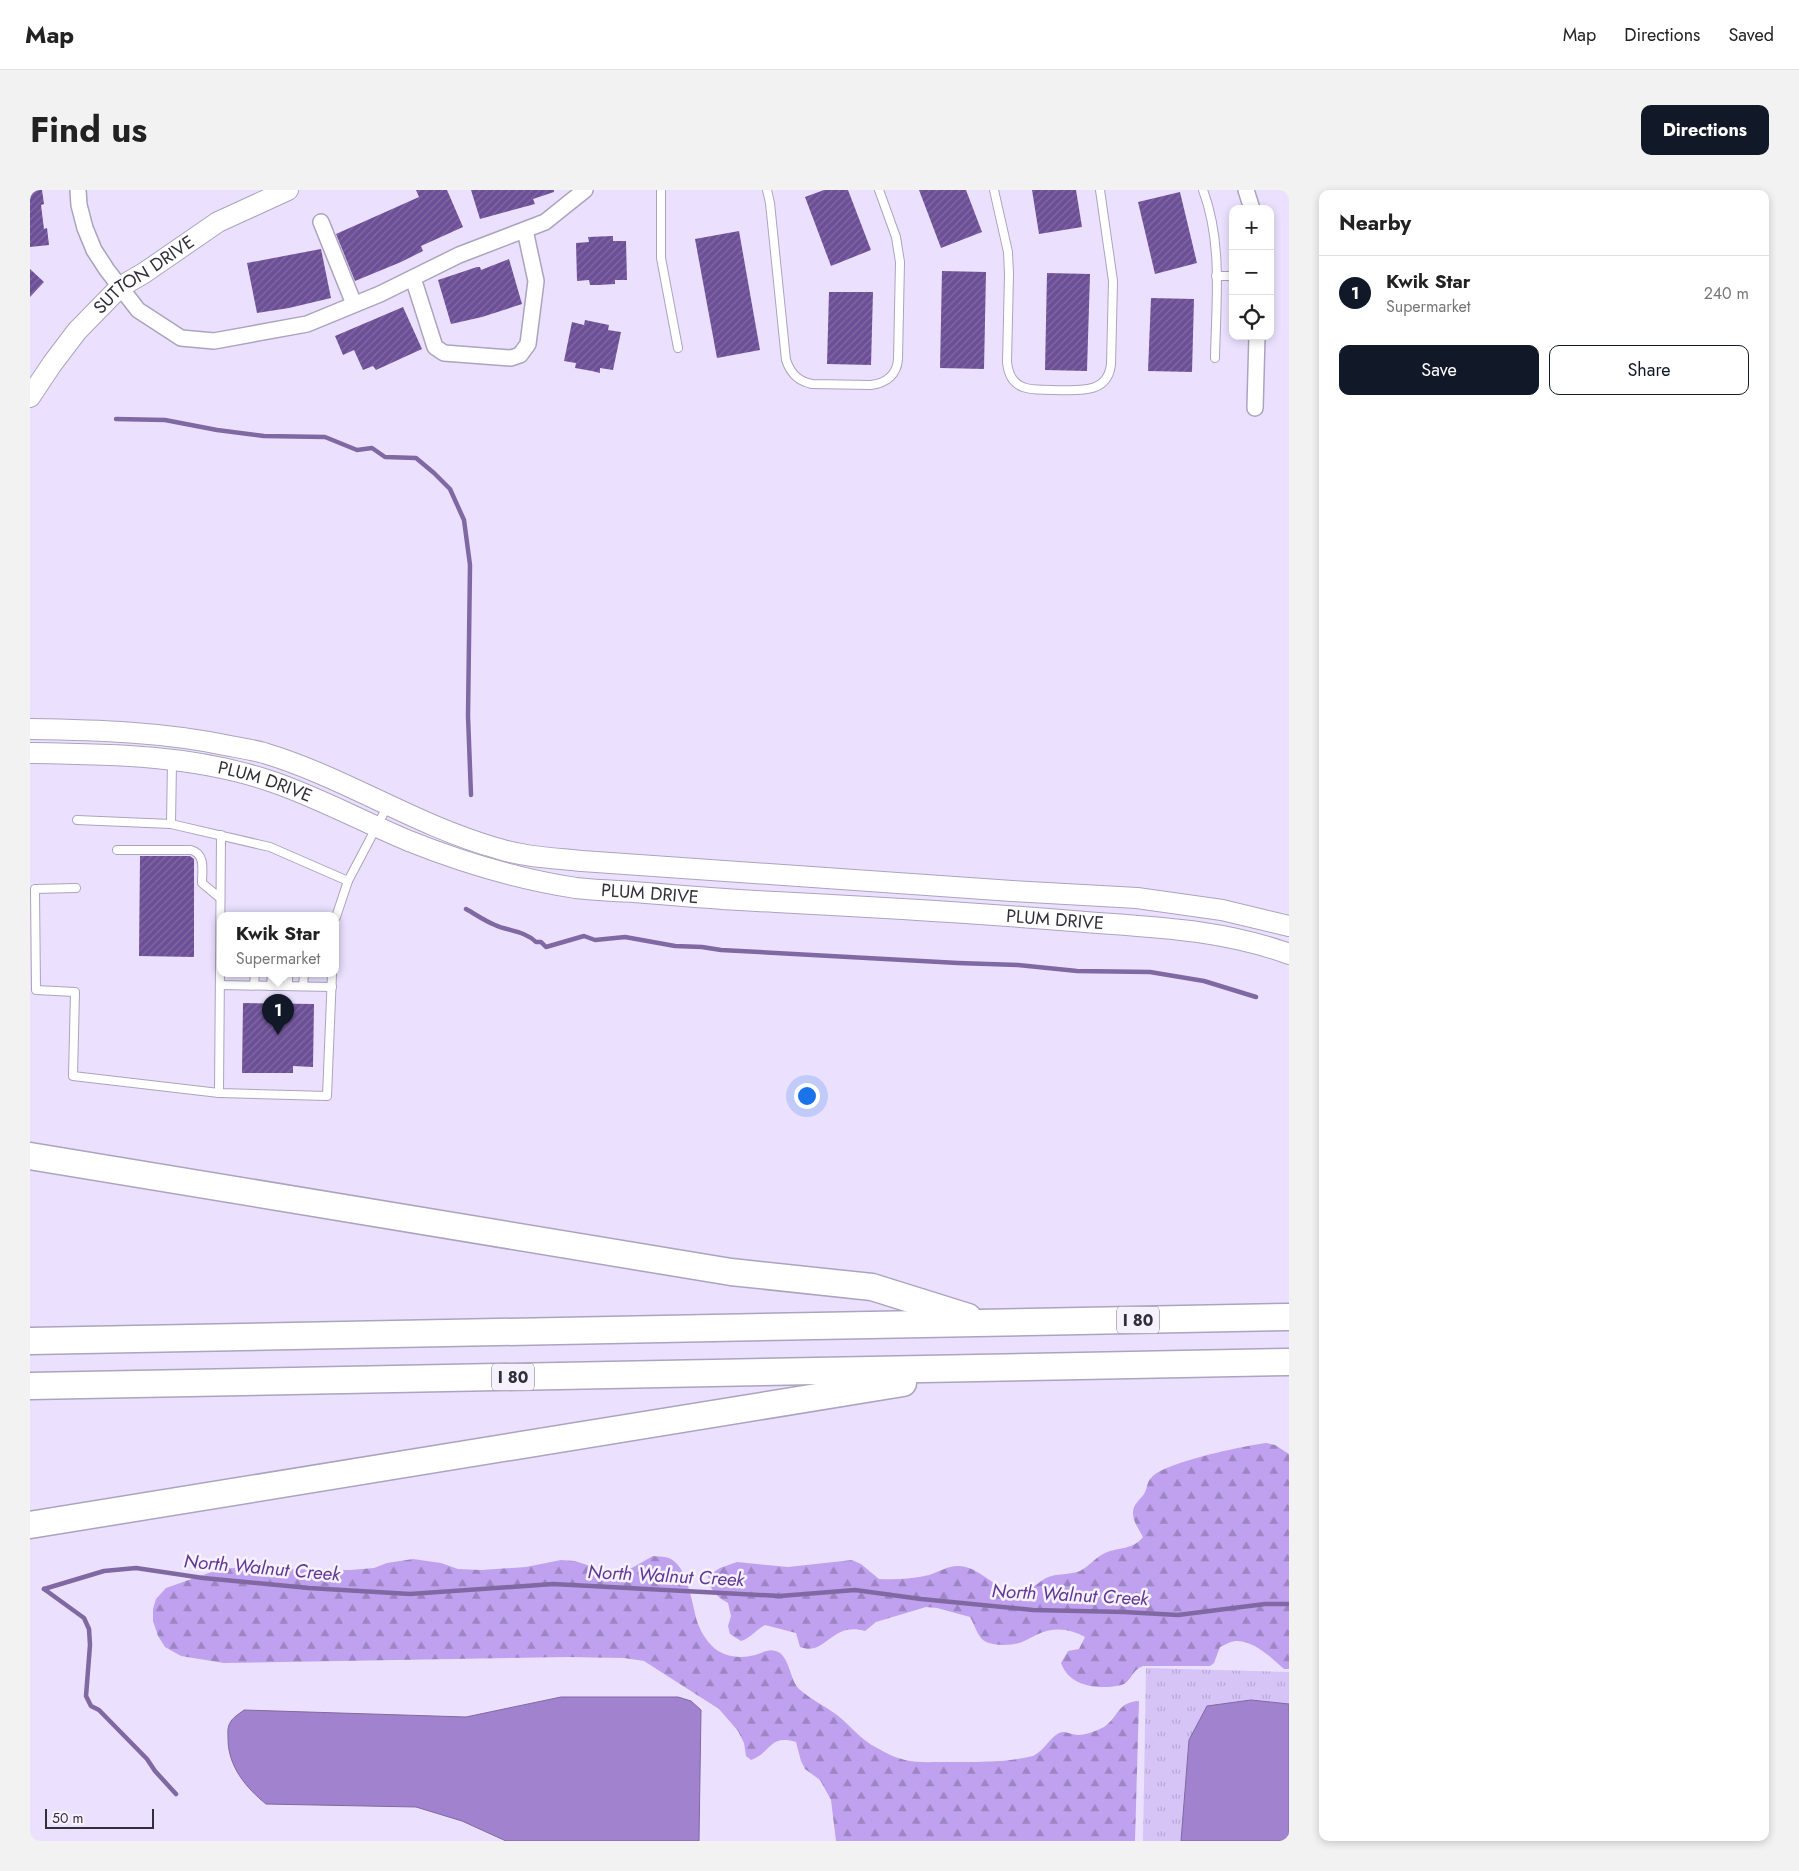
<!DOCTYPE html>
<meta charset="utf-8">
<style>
body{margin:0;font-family:Jost,sans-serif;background:#f2f2f2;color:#222}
.controls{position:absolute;right:15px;top:15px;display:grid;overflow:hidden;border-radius:10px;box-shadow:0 2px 8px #0003}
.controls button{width:45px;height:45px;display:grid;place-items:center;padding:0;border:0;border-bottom:1px solid #e0e0e0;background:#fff;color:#222;font:25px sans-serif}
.scale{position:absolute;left:15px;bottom:12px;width:109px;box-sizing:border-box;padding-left:5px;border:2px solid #332f3a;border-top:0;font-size:14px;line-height:18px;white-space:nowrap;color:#332f3a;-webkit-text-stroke:4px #f5f1fd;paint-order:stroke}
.you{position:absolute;left:776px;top:905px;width:18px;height:18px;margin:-12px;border:4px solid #fff;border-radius:50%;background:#1a73e8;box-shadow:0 0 0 8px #1a73e833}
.badge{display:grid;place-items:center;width:32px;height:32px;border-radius:50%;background:#111827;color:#fff;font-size:16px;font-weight:700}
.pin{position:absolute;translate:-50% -41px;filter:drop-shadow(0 1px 2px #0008)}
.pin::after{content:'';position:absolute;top:26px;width:18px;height:15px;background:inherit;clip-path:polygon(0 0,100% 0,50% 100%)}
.popup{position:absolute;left:187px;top:722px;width:122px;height:65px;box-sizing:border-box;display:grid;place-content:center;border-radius:10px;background:#fff;filter:drop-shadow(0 1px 4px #0005);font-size:16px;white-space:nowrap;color:#767676}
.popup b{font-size:19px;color:#222}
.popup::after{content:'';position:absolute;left:50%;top:100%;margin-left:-10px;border:10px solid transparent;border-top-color:#fff}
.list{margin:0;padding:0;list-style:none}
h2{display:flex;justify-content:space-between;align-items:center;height:65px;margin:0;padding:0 20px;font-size:21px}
h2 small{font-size:16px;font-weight:400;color:#767676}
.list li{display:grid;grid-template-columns:32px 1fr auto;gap:15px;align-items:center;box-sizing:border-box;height:75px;padding:0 20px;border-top:1px solid #e0e0e0}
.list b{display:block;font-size:19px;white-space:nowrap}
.list p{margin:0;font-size:16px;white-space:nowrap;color:#767676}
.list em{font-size:16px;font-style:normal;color:#767676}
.actions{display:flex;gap:10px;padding:15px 20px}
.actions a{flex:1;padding:11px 0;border:1px solid #111827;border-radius:10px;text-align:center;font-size:18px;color:#111827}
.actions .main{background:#111827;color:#fff}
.icon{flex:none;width:28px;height:28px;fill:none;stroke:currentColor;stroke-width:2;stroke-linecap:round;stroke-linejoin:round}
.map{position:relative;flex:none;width:1259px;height:1651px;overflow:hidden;border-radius:10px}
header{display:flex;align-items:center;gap:30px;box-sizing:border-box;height:70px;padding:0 25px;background:#fff;border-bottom:1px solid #e0e0e0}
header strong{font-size:24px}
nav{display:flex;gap:28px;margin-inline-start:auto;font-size:18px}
.intro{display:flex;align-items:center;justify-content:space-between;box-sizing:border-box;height:120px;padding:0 30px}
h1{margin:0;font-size:35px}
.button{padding:12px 22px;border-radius:10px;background:#111827;color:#fff;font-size:18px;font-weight:700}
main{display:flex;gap:30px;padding:0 30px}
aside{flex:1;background:#fff;border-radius:10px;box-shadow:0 2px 8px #0003}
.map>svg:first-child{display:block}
.forest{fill:url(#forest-firs)}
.park{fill:url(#park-tufts)}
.water{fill:#a182cf;stroke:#8069a2}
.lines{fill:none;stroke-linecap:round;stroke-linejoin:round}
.stream{stroke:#8069a2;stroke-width:4.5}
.building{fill:url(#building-hatch)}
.lane-casing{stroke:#aca3be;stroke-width:10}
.street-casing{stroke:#aca3be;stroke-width:18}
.secondary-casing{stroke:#aca3be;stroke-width:22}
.highway-casing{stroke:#aca3be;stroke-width:29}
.lane{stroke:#fff;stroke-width:8}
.street{stroke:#fff;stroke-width:15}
.secondary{stroke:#fff;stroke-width:20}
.highway{stroke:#fff;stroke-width:26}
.labels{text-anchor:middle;stroke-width:5;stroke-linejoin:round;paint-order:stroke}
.shield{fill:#f5f1fd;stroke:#6d6974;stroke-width:1}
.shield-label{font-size:16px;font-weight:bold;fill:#332f3a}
.street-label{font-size:18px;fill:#332f3a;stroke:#f5f1fd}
.water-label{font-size:19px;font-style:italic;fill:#613793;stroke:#f5f1fd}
</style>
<header>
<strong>Map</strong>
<nav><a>Map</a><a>Directions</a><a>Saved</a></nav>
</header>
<div class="intro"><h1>Find us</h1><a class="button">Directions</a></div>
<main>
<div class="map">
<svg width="1259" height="1651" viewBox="0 0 1259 1651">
<defs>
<pattern id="forest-firs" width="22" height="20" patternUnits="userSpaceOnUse" patternTransform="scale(1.25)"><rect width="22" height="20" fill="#c0a1f0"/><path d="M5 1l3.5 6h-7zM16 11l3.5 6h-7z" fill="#9d84c3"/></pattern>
<pattern id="park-tufts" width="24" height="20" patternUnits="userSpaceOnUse" patternTransform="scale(1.25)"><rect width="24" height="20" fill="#d6c4f6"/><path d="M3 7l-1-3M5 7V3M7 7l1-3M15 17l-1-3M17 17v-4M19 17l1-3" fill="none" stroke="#b8a9d4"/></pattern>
<pattern id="building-hatch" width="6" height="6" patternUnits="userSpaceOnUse" patternTransform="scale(1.25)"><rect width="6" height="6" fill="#6d4f97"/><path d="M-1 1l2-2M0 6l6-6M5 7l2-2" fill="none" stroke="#826ca2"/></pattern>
</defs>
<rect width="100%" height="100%" fill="#ebe1fe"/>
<g class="forest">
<path d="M 1236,1253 L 1245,1255 L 1259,1264 L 1259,1479 L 1254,1479 C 1242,1468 1223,1450 1206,1451 C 1201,1451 1195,1455 1190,1457 L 1184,1473 L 1180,1476 L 1113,1476 C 1103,1479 1102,1489 1094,1494 C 1089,1496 1084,1496 1079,1497 C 1059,1498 1038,1493 1031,1473 L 1038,1461 L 1049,1459 L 1055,1447 C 1039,1438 1023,1437 1006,1445 C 1002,1447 997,1450 992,1452 C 982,1456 958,1457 951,1448 C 946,1442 944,1433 940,1427 L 907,1418 L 896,1417 L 846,1432 L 835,1441 C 801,1431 796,1467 770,1457 L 766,1443 L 735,1435 C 726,1440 721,1448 711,1451 L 700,1444 L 698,1436 L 701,1426 L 698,1413 C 686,1406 680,1401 678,1386 L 690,1378 L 707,1372 L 758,1377 L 822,1370 L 831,1374 L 849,1389 C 866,1390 882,1389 899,1385 C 909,1382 917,1376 928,1376 C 950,1376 964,1400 986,1402 C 1000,1404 1006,1393 1016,1388 C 1026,1383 1040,1385 1050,1381 C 1059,1376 1066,1367 1075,1363 C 1088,1357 1103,1360 1113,1347 C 1109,1339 1103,1332 1103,1323 C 1103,1314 1110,1310 1114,1304 C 1118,1298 1116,1292 1122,1287 C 1136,1272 1213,1256 1236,1253 Z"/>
<path d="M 623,1366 C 629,1367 636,1366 641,1369 C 659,1379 662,1417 668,1434 C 671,1442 676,1450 682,1456 C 693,1467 710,1469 725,1465 C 734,1462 741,1457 750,1463 C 760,1471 760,1489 769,1499 C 780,1509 795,1516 807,1525 C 821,1536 831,1550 847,1558 C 856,1563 866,1568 875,1570 C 887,1573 900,1572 913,1572 C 942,1572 974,1573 1003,1566 C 1016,1559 1019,1548 1029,1543 C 1035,1540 1041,1545 1048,1545 C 1056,1545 1066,1541 1074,1537 C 1089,1527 1087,1512 1109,1511 L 1105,1651 L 806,1651 L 801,1610 L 790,1590 L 775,1579 L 771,1571 L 766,1552 C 739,1544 742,1562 721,1570 L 716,1566 L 714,1553 L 708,1541 L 689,1519 L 614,1471 L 594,1468 L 536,1467 L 194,1473 L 151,1466 L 135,1457 L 128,1446 L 123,1431 L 123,1419 L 126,1409 L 136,1398 L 193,1378 L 320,1380 L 344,1378 L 357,1373 L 383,1369 L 411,1373 L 428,1379 L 451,1380 L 496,1377 L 531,1370 L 545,1371 L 575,1381 L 589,1381 L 600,1379 Z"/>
</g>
<polygon class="park" points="1116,1478 1259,1482 1259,1651 1113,1651"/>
<g class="water">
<path d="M 531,1507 L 648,1507 L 661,1511 L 671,1520 L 669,1651 L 476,1651 L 432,1631 L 386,1617 L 236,1614 C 216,1598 198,1576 198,1549 C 198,1543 197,1538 200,1533 C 202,1528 209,1524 214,1520 L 436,1527 Z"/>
<polygon points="1221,1510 1259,1514 1259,1651 1151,1651 1159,1550 1177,1516"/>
</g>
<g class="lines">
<g class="stream">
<polyline points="86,229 135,230 187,240 234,246 295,247 327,260 342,258 355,267 386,268 404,283 420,299 434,330 440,375 438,526 441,605"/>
<path d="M 436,719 C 445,724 455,731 465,735 C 478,741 495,741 506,752 L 511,752 L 516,757 L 554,746 L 565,750 L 595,747 L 645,756 L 672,757 L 691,760 L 928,773 L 988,775 L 1047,781 L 1120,782 L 1174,791 L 1226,807"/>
<polyline points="14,1399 74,1381 106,1378 173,1388 279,1398 380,1404 523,1394 750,1406 825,1400 891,1409 1003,1420 1094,1422 1148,1425 1235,1414 1259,1414"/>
<polyline points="14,1399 54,1428 59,1439 60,1455 56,1506 61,1516 69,1520 117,1569 125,1581 146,1604"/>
</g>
</g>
<g class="building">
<polygon points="0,0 12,0 14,14 11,15 14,39 17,38 19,55 0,57"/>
<polygon points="386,0 417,0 433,37 391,56 393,61 371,72 325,91 306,44 389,7"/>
<polygon points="441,0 524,0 524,2 503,9 505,14 450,29"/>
<polygon points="794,0 818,0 841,60 801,76 775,7"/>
<polygon points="889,0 936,0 952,42 911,58"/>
<polygon points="1002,0 1046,0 1052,37 1009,44"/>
<polygon points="1150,2 1167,73 1125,84 1108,12"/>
<polygon points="709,41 730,160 687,168 665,49"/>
<polygon points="583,46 583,51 596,51 597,90 585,90 585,94 568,95 560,95 559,90 547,91 546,53 559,52 558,47"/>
<polygon points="291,59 301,108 259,118 227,123 217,73"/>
<polygon points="479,69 492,114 452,127 421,134 408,90 447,77 450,77 451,80"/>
<polygon points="0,79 14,92 0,107"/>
<polygon points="912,81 956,82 954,179 910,178"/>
<polygon points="1017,83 1060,84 1057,181 1015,180"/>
<polygon points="799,102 843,102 841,175 797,174"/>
<polygon points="1121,108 1164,109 1162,182 1118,181"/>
<polygon points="373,117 392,159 346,180 343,176 333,180 324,160 313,165 305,146"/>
<polygon points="555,130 579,135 578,140 591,142 583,180 570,178 570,183 562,181 545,178 546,173 534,171 542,132 554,135"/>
<polygon points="110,666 160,666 164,669 164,767 109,766"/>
<polygon points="213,813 284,814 283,877 263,876 263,883 212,883"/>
</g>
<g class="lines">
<g class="lane-casing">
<g id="lane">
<polyline points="631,0 631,68 648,158"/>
<path d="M 737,0 L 740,13 L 756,170 C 761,184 768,191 782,194 L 841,195 C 856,193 867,185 868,169 L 870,72 L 866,47 L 849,0"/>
<path d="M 964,0 L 978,62 L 979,84 L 977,172 C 978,182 982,193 993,197 C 1002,201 1014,199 1024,200 C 1047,200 1078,205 1081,174 L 1083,91 L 1070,0"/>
<path d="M 1173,0 C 1193,53 1186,112 1185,168"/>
<polyline points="1186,86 1203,86"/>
<polyline points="142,572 141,634 240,657 318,691 357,617"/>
<polyline points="47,630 141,634"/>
<polyline points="191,645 189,903 297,906 302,784"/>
<path d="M 87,660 L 161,660 C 176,664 172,681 172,693 L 190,708"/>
<polyline points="46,698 5,699 6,800 45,802 43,886 189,903"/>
<polyline points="306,727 318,691"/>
<polyline points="190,795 302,797"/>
<polyline points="224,795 225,784"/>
<polyline points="241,796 242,784"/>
<polyline points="258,796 258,784"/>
<polyline points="273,796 274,784"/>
</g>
</g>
<g class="street-casing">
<g id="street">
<polyline points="48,0 49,15 55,38 64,60 77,80 108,120 151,148 184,151 277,134 350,104 429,65 515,32 555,0"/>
<polyline points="1216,0 1222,19"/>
<polyline points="291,32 324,114"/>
<polyline points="383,88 405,157 414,163 481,168 490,165 498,154 506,91 495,40"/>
<polyline points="1225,218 1227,146"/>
</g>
</g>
<g class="secondary-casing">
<g id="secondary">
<path id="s1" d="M 0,207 L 22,174 L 47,141 L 90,97 L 114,83 L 188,32 L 258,0"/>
<path d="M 0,539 C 67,540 135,542 200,556 C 211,558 223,560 234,563 C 314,587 385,635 466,658 C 493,667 524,668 552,671 L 982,701 L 1107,708 L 1192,720 L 1259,736"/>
<path id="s2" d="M 0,563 C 81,564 165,565 243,592 C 290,608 333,632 379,651 C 434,673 488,689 546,698 C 565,700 585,701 604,702 C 652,706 699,710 746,712 C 845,717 944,723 1043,731 C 1116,737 1189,738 1259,764"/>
</g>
</g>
<g class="highway-casing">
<g id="highway">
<polyline points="0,966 701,1082 842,1097 938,1127"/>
<polyline points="0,1151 1259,1127"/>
<polyline points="0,1196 1259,1172"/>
<polyline points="0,1335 873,1193"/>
</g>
</g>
<use href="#lane" class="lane"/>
<use href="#street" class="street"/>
<use href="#secondary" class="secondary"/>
<use href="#highway" class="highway"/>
</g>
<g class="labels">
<g class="shield">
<rect x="1087" y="1116.5" width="42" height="27" rx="4"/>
<rect x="462" y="1173.5" width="42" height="27" rx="4"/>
</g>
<g class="shield-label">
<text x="1108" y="1136">I 80</text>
<text x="483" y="1193">I 80</text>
</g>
<g class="street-label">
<text dy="6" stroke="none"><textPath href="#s1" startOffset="169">SUTTON DRIVE</textPath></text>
<text dy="6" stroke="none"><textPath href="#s2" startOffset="238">PLUM DRIVE</textPath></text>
<text dy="6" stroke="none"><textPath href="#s2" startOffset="642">PLUM DRIVE</textPath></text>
<text dy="6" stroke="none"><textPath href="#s2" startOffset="1048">PLUM DRIVE</textPath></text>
</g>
<g class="water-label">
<text transform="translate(232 1377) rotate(5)" y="7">North Walnut Creek</text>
<text transform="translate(636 1385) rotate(3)" y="7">North Walnut Creek</text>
<text transform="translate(1040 1404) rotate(3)" y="7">North Walnut Creek</text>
</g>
</g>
</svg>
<div class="controls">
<button>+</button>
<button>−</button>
<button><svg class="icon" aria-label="locate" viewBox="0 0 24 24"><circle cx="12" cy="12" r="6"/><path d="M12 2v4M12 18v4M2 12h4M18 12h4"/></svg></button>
</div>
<div class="scale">50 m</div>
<div class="you"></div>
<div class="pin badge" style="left:248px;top:845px">1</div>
<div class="popup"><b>Kwik Star</b>Supermarket</div>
</div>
<aside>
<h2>Nearby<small></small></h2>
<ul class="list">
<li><span class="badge">1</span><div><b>Kwik Star</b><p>Supermarket</p></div><em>240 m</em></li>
</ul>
<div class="actions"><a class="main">Save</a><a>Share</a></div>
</aside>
</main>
